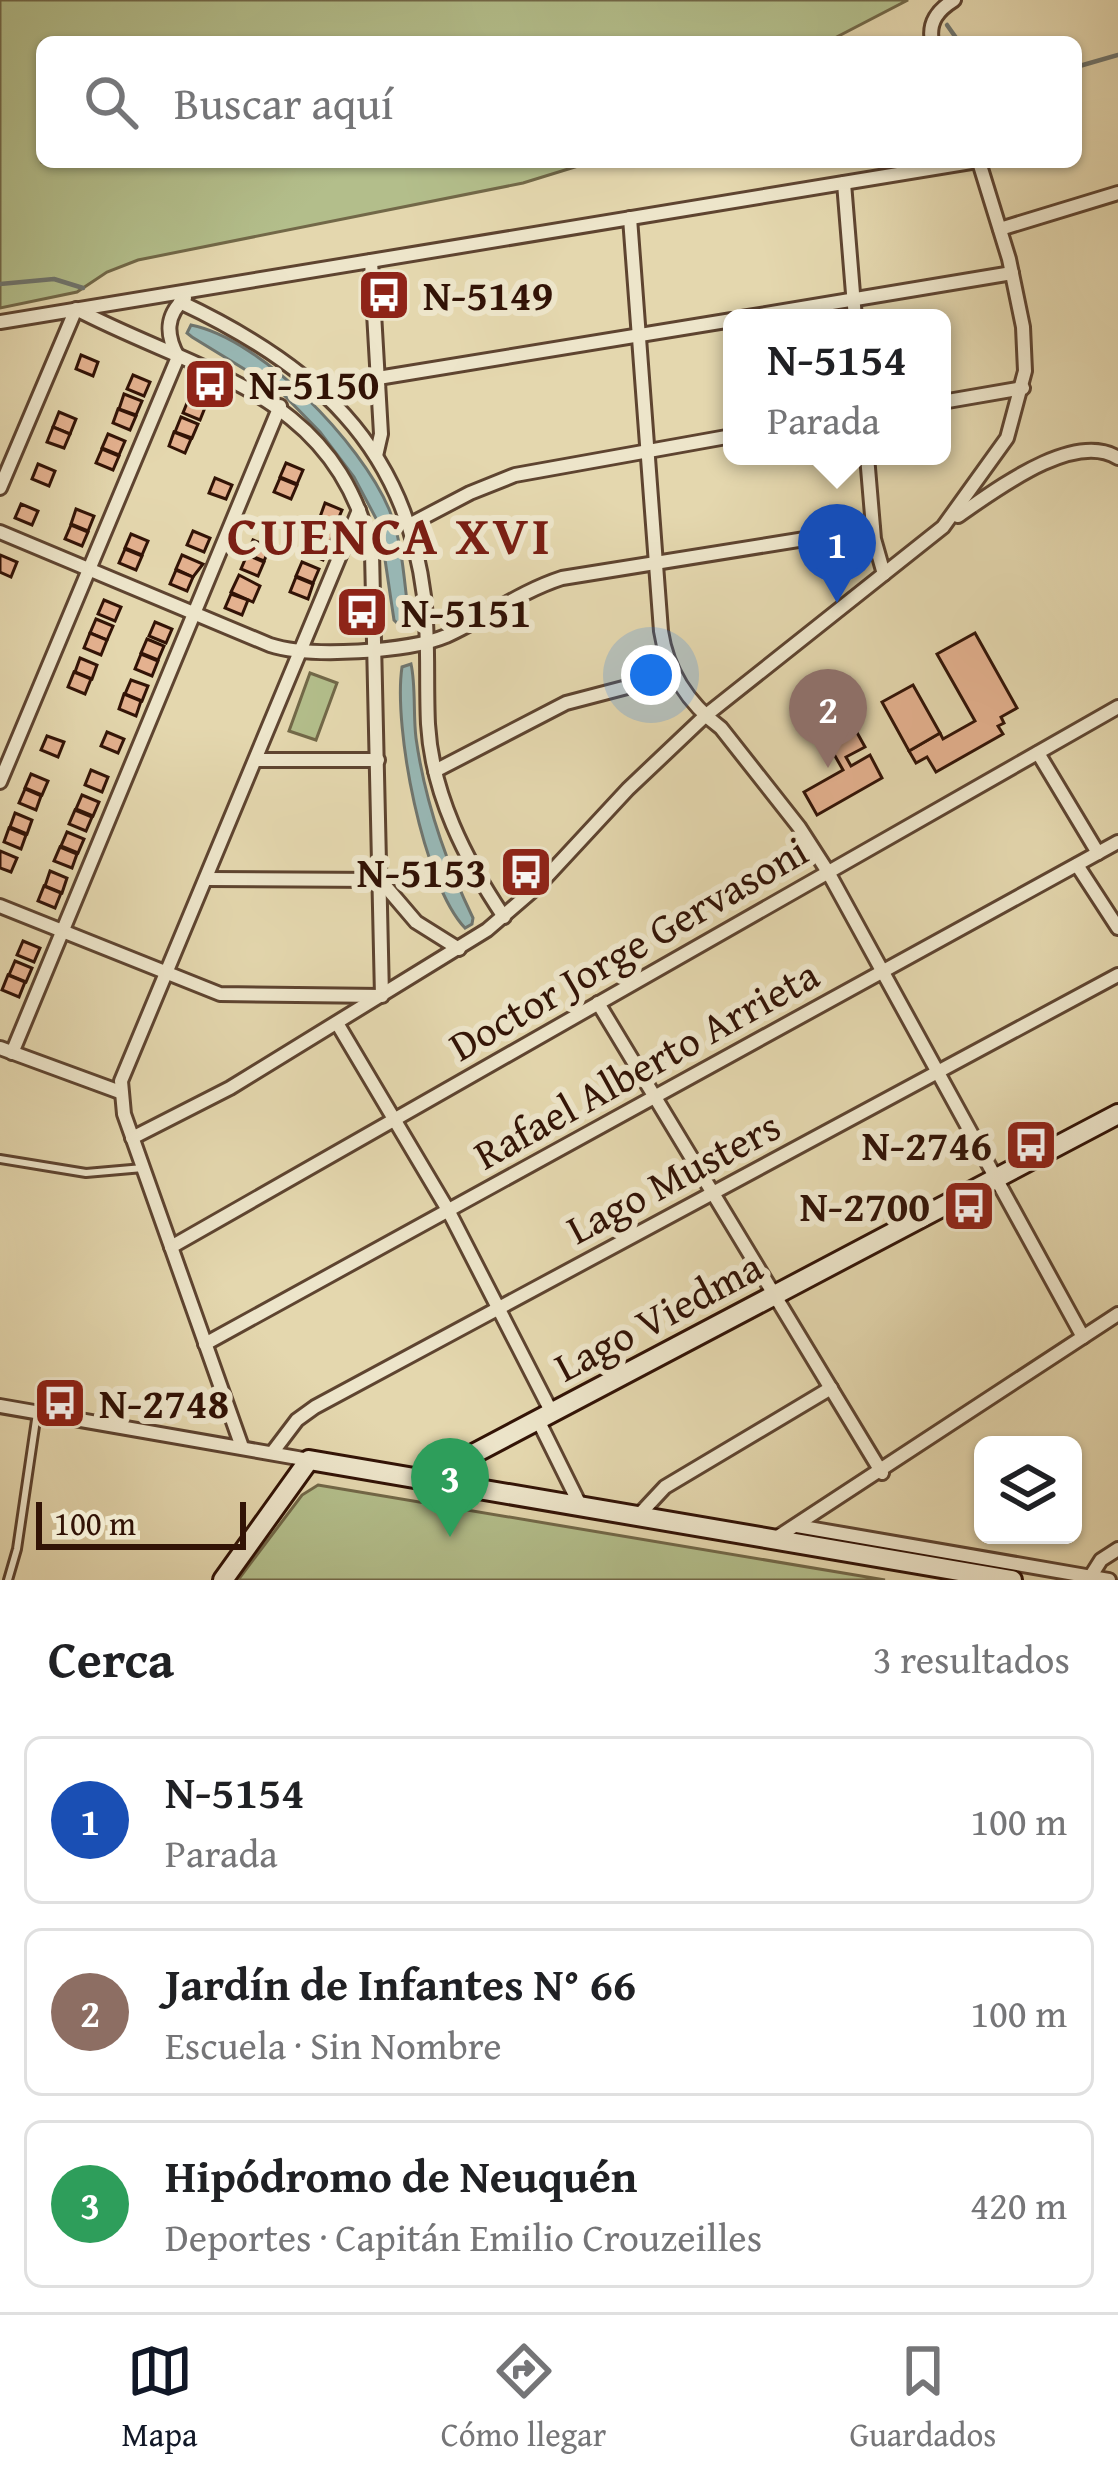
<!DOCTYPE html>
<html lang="es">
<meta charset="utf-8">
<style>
body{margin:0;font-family:"Gentium Book Plus",serif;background:#f2f2f2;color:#202124}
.controls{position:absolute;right:36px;bottom:36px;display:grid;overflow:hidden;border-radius:18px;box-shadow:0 3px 9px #0004}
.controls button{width:108px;height:108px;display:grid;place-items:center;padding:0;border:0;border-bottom:3px solid #e0e0e0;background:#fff;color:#202124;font:60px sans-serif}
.scale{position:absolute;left:36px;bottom:30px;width:210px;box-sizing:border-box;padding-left:12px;border:6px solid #321306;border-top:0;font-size:33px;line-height:42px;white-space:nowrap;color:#321306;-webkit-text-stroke:9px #ede5ca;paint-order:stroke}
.you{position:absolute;left:651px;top:675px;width:42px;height:42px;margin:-30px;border:9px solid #fff;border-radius:50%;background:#1a73e8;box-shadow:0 0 0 18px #1a73e833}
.badge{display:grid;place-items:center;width:78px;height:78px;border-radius:50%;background:#111827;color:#fff;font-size:39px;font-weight:700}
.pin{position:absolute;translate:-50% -99px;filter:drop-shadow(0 3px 6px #0008)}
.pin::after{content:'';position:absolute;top:63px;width:42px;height:36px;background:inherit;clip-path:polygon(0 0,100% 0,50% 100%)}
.popup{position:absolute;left:723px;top:309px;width:228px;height:156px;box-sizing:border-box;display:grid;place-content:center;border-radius:18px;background:#fff;filter:drop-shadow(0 3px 9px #0005);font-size:39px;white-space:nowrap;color:#757577}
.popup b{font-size:45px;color:#202124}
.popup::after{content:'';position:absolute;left:50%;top:100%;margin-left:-24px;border:24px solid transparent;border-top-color:#fff}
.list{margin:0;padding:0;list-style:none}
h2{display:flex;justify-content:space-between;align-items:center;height:156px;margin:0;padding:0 48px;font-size:51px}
h2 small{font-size:39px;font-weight:400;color:#757577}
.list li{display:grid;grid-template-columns:78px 1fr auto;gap:36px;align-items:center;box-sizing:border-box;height:168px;margin:0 24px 24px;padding:0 24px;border:3px solid #e0e0e0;border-radius:18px}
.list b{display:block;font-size:45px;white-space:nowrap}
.list p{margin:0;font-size:39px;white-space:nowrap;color:#757577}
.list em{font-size:39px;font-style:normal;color:#757577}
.icon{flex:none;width:66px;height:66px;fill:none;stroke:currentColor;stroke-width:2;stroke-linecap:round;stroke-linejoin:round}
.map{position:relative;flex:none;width:1118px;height:1580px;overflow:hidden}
.search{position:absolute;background:#fff;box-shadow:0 3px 9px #0004;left:36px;right:36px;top:36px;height:132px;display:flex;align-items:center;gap:30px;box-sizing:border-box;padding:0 42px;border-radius:18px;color:#757577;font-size:45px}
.sheet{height:732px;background:#fff}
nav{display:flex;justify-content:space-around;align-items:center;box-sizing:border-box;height:168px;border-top:3px solid #e0e0e0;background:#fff;font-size:33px;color:#757577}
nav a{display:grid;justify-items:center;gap:6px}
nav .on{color:#111827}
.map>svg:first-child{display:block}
.green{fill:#b3be8b;stroke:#726848;stroke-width:3}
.water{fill:#98b7b4;stroke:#6f756e;stroke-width:3}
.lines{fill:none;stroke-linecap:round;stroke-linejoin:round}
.stream{stroke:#6f756e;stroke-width:4.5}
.building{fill:#e4b18f;stroke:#321306;stroke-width:3}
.lane-casing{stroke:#5e4430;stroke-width:12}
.street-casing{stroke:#5e4430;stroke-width:18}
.secondary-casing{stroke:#321306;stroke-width:24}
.lane{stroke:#ede5ca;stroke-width:6}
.street{stroke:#ede5ca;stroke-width:12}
.secondary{stroke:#ede5ca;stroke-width:18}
.labels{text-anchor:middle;stroke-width:12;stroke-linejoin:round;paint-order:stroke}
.poi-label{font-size:42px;font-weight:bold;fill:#321306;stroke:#ede5ca;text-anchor:start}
.street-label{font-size:42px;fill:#321306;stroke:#ede5ca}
.district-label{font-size:54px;font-weight:bold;letter-spacing:3px;fill:#7a1f14;stroke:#ede5ca}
</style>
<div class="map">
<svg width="1118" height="1580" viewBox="0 0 1118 1580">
<rect width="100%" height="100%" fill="#e4d7ae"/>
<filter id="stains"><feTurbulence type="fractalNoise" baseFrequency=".00167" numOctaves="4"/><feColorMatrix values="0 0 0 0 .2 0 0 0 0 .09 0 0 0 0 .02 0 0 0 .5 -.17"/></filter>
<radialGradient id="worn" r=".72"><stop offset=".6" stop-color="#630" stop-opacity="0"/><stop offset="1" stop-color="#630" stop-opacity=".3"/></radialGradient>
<g class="green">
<polygon points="0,0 908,0 827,42 42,42 42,162 591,162 523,183 138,260 107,272 77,292 0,308"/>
<polygon points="310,673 337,683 316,740 289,731"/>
<polygon points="318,1485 885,1580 238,1580 302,1495"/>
</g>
<g class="water">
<path d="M 191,325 C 262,339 361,443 389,509 C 403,543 404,582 409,618 L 406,624 L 399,625 L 394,620 L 380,526 L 354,477 L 320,432 L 280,391 L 192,337 L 187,333 Z"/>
<path d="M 411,664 C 416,686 413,714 416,738 C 425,802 445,860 473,918 L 472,924 L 465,928 C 423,884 393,727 402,667 Z"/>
</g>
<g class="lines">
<g class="stream">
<polyline points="947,25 959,42"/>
<polyline points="1076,67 1118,55"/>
<polyline points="0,284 54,279 83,288"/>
</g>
</g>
<g class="building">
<polygon points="81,355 98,362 93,376 76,369"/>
<polygon points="133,375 150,382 144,396 127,389"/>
<polygon points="124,394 142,401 136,415 119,409"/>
<polygon points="189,398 206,405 200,420 183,413"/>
<polygon points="118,409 136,416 130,430 113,423"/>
<polygon points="59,412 76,419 70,434 53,427"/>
<polygon points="181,417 198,424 192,438 175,432"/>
<polygon points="53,427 70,434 64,448 47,442"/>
<polygon points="174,432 191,439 185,453 169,446"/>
<polygon points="108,434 125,441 119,455 102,448"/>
<polygon points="102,449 119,456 113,470 96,463"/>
<polygon points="286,463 303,470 297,484 280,477"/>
<polygon points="38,464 55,471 49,486 32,479"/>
<polygon points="215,478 232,485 226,499 209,493"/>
<polygon points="280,478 297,485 291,499 274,492"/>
<polygon points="325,503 342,510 336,524 320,517"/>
<polygon points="21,504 38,511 32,525 15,518"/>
<polygon points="76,509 94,516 88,531 71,524"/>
<polygon points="318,524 335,531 329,545 312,538"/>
<polygon points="71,525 88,532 82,546 65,539"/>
<polygon points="193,531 210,538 204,552 187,545"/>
<polygon points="131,534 148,541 142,555 125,548"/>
<polygon points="312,539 329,546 323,560 307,553"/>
<polygon points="253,540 270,547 264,561 247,554"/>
<polygon points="125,549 142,556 136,570 119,563"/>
<polygon points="0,555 17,562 11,577 0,572"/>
<polygon points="182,555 203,564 193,577 176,569"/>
<polygon points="247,555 264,562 258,576 241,569"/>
<polygon points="302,562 319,569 313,583 296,576"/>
<polygon points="176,570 193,577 187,591 170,584"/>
<polygon points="239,575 260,586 253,602 231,592"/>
<polygon points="296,577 313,584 308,599 290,592"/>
<polygon points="231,594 248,600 242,615 225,608"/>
<polygon points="104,600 121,607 115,621 98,614"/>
<polygon points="96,619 113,626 107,640 90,633"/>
<polygon points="155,622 172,629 166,643 149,636"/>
<polygon points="90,633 107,640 101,655 84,648"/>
<polygon points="975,633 1017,708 1001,717 1004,723 998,726 1003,734 936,772 927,757 916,763 909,751 940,733 943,739 975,721 937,654"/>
<polygon points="147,639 164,646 158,660 141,653"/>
<polygon points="141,654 158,661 152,676 135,669"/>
<polygon points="80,658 97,665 92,679 75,672"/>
<polygon points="74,672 91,679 85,694 68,687"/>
<polygon points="131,680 148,686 142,701 125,694"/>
<polygon points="913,685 940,733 909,751 882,702"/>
<polygon points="124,694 141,701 136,716 119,709"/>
<polygon points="845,711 865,747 846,757 851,766 870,755 882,778 817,815 804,792 843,770 818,726"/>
<polygon points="107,732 124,739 118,753 101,746"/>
<polygon points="47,736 64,742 58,757 41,750"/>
<polygon points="91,770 108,777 102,792 85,785"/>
<polygon points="31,774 48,781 42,795 25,788"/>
<polygon points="25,789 41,796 36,810 19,803"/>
<polygon points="82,795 99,802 93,816 76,809"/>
<polygon points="75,810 92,817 86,831 69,824"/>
<polygon points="15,813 32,820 27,834 10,827"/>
<polygon points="9,828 26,835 21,849 4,842"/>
<polygon points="67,832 84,839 78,853 61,846"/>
<polygon points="60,847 77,854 72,868 54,861"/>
<polygon points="0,851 17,858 11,872 0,868"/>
<polygon points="50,871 67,878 62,893 45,886"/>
<polygon points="44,886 61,893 55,908 38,901"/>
<polygon points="23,941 40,948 34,962 17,955"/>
<polygon points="15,961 32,968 26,982 9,975"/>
<polygon points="8,975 25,982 19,997 2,990"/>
</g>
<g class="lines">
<g class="lane-casing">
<g id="lane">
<polyline points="0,1159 86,1173 143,1168"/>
<polyline points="8,1580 17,1549 37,1413"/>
</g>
</g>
<g class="street-casing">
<g id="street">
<path d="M 932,42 C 928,22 938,10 954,0"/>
<polyline points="844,183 855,318"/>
<path d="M 630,218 L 661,631 C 667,671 689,704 721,728 L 799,827 L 828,872 L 1083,1337"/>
<polyline points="1000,229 1118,193"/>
<polyline points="371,261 381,434 376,456"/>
<path d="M 180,302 C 312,364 405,443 424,596 C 429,638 426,681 428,724 C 432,794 465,859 504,917"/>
<polyline points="742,318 1012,273"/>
<polyline points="0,322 971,162"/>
<polyline points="378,378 732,320"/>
<polyline points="942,402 1023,388"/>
<polyline points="867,456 874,539 884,574"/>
<path d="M 0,488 L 76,309 C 202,375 335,391 372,553 L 382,996 L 220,994 L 0,906"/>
<path d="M 958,516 C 996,490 1074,430 1118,458"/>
<polyline points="409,525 470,493 515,475 732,436"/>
<path d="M 0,532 L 270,645 C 309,658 408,652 446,636 C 486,618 519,592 562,578 L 873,528"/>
<polyline points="1038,753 1098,853"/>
<polyline points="256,760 378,760"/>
<polyline points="435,771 566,703 673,675"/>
<path d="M 0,782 L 178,357 C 166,335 165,316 185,298"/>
<polyline points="1077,865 1118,928"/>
<polyline points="207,879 380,880"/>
<polyline points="381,881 416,922 459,949"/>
<polyline points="598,1003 882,1473"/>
<polyline points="337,1023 448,1210 552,1413"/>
<polyline points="0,1048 120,1092"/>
<polyline points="12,1053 280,406"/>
<polyline points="132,1138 230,1088 487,930 538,886 628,789 705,716 943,527 1007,438 1025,371 1023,327 1009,259 979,162"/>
<polyline points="171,1247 1118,707"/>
<polyline points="205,1344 1118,842"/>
<polyline points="0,1406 309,1460"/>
<polyline points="538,1420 581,1507"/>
<polyline points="242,1447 124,1114 121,1081 359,510"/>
<polyline points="272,1453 297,1420 315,1407 1118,975"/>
<polyline points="637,1517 665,1487 831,1388"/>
<polyline points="797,1526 1109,1580"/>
<polyline points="773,1540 1118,1314"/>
<polyline points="1089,1579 1101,1560 1118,1549"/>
</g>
</g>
<g class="secondary-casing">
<g id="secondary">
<polyline points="422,1481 1118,1114"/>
<polyline points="223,1580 309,1460 1012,1580"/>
</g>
</g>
<use href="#lane" class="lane"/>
<use href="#street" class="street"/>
<use href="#secondary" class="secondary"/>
</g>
<defs>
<g id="bus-square" transform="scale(2.7)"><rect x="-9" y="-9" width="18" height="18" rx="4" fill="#8f2418" stroke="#ede5ca"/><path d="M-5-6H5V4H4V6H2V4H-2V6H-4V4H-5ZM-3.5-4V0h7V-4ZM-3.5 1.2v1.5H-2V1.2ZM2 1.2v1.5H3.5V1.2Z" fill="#fff"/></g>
</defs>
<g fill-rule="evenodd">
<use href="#bus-square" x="384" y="295"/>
<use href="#bus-square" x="210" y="384"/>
<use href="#bus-square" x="362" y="612"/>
<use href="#bus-square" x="526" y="872"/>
<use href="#bus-square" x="1031" y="1145"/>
<use href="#bus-square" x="969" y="1206"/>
<use href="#bus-square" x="60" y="1403"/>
</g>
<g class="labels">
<g class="poi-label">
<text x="423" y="310">N-5149</text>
<text x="249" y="399">N-5150</text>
<text x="401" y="627">N-5151</text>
<text x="487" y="887" text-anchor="end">N-5153</text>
<text x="992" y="1160" text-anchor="end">N-2746</text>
<text x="930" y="1221" text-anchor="end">N-2700</text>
<text x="99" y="1418">N-2748</text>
</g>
<g class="street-label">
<text transform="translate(628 948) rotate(-30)" y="15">Doctor Jorge Gervasoni</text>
<text transform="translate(646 1064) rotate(-29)" y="15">Rafael Alberto Arrieta</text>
<text transform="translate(673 1177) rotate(-28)" y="15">Lago Musters</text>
<text transform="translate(658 1316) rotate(-28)" y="15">Lago Viedma</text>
</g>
<g class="district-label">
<text x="390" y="554">CUENCA XVI</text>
</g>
</g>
<rect width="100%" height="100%" filter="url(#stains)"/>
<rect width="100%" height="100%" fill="url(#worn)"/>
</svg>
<div class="controls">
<button><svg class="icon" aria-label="layers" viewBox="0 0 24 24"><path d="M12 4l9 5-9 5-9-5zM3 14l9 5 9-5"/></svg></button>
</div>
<div class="scale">100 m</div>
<div class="you"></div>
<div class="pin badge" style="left:837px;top:603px;background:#1a4fb4">1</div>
<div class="popup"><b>N-5154</b>Parada</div>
<div class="pin badge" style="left:828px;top:768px;background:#8d6e63">2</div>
<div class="pin badge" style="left:450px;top:1537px;background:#2e9e5b">3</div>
<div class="search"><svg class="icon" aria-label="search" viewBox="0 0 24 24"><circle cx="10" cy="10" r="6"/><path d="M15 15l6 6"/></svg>Buscar aquí</div>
</div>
<section class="sheet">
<h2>Cerca<small>3 resultados</small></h2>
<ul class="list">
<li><span class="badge" style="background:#1a4fb4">1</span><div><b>N-5154</b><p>Parada</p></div><em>100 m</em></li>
<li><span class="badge" style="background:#8d6e63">2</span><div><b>Jardín de Infantes N° 66</b><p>Escuela · Sin Nombre</p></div><em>100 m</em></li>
<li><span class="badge" style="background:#2e9e5b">3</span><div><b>Hipódromo de Neuquén</b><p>Deportes · Capitán Emilio Crouzeilles</p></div><em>420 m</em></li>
</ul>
</section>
<nav>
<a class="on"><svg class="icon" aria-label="map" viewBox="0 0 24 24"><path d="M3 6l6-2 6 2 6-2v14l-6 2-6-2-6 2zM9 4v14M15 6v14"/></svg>Mapa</a>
<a><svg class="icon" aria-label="directions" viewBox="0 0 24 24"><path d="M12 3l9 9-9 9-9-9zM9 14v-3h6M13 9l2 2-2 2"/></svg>Cómo llegar</a>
<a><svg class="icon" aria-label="saved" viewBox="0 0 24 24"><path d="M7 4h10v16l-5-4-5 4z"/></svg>Guardados</a>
</nav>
